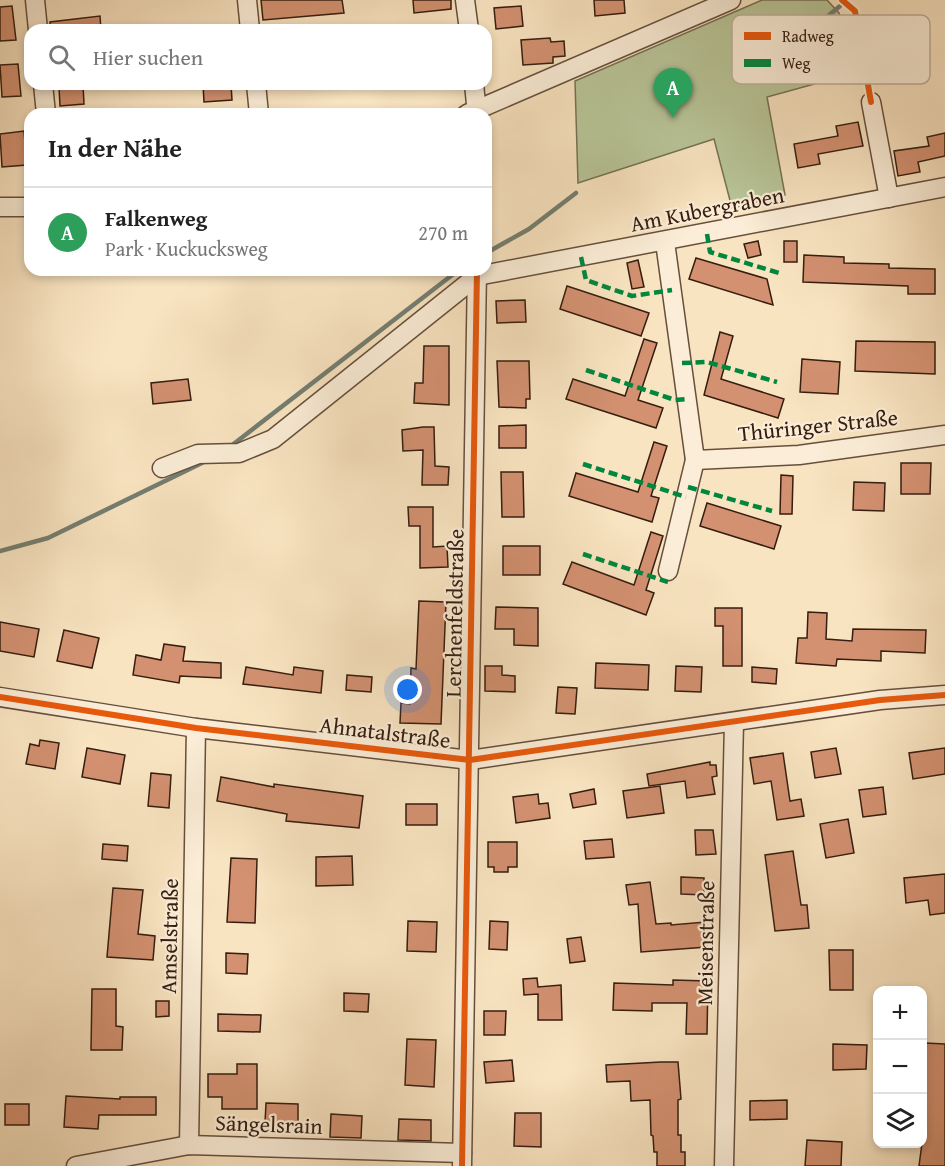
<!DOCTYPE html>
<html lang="de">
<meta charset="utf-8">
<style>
body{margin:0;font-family:"Gentium Book Plus",serif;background:#f6f6f6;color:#222}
.controls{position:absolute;right:18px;bottom:18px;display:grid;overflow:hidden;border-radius:12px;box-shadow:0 3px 9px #0003}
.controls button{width:54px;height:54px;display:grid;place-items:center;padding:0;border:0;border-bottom:2px solid #e0e0e0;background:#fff;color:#222;font:30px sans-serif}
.you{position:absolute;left:408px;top:690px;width:21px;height:21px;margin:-15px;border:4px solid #fff;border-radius:50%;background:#1a73e8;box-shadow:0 0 0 9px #1a73e833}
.badge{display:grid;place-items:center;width:39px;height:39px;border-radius:50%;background:#111827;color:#fff;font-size:20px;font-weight:700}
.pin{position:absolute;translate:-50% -50px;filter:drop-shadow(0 2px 3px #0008)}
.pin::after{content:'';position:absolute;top:32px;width:21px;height:18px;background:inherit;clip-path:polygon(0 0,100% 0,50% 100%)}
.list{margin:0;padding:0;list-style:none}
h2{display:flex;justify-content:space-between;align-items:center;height:78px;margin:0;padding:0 24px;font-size:26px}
h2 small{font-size:20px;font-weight:400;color:#767676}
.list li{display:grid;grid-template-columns:39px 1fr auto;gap:18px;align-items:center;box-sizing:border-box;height:90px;padding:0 24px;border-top:2px solid #e0e0e0}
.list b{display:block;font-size:22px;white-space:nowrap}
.list p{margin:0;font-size:20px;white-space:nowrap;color:#767676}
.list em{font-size:20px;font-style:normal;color:#767676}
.icon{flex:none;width:33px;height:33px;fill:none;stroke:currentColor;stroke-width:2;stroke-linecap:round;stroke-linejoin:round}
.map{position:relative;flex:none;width:945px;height:1166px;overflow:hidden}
.search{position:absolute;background:#fff;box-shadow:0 3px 9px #0003;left:24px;top:24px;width:468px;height:66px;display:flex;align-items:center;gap:15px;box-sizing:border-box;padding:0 21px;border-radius:18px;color:#767676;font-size:22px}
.panel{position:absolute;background:#fff;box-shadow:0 3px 9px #0003;left:24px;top:108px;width:468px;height:168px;border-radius:18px}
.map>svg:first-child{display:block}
.green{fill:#b8c598;stroke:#767154;stroke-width:1.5}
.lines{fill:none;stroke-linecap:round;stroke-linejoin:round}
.stream{stroke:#747e71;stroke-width:4.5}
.building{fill:#d39171;stroke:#351d0f;stroke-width:1.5}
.minor-casing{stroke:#664f3c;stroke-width:21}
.minor{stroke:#fbedd7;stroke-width:18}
.quiet{stroke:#00873e;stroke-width:4.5;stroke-dasharray:9 4.5;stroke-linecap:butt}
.cycleway-casing{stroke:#fbedd7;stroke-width:10}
.cycleway{stroke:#e8590c;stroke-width:6}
.labels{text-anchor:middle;stroke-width:4.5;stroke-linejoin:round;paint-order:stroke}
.street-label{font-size:22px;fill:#351d0f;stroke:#fbedd7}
.key{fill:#fbedd7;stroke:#c0af9b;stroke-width:1.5}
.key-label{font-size:16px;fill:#351d0f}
</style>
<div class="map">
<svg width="945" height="1166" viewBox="0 0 945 1166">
<rect width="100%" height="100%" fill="#f9e4c1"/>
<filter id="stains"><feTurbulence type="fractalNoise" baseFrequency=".00333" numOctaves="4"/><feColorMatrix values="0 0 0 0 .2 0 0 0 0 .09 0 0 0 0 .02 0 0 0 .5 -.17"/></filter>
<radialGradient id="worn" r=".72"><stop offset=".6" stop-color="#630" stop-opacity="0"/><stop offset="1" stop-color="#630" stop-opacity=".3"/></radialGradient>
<polygon class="green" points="762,0 827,0 839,13 858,72 767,97 785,195 732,208 714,139 578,183 575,81"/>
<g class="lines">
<g class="stream">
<polyline points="815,27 840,6"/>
<polyline points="488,252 529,229 576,193"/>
<polyline points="231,446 456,272"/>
<polyline points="0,551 48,538 202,463"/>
</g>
</g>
<g class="building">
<polygon points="261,0 342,0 344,13 263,20"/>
<polygon points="413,0 451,0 451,9 414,13"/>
<polygon points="594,0 624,0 625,13 595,16"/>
<polygon points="12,6 16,40 0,41 0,7"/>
<polygon points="521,6 523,26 496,29 494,8"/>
<polygon points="100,16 101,30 50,30 50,22"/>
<polygon points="550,38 551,42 564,41 565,56 553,57 553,63 523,65 521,40"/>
<polygon points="18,64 21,96 2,97 0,65"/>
<polygon points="203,84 231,84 232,100 204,102"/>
<polygon points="83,85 84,104 60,106 59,87"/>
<polygon points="858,122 863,146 818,154 820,164 798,168 794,144 838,136 836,126"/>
<polygon points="24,131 27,165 2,167 0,134"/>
<polygon points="945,133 945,156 918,162 920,172 898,176 894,151 929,146 927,137"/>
<polygon points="758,241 761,255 748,258 744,244"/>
<rect x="784" y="241" width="13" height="21"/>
<polygon points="804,255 844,257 844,263 889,264 889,268 935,269 935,294 908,294 908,286 803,282"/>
<polygon points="696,258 767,279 773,305 689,279"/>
<polygon points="638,260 644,287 632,289 627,263"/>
<polygon points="567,286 649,313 641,336 560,309"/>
<polygon points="525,300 526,322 497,323 496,301"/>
<polygon points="720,332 733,336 721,379 784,399 778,418 704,395"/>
<polygon points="644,339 657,343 638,400 663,408 656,428 566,399 573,379 625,396"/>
<polygon points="856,341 935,342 935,374 855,371"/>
<polygon points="424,346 449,346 449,405 414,403 415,383 423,383"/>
<polygon points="802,359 840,362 838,394 800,392"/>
<polygon points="497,361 529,361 530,399 526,399 526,408 499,407"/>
<polygon points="188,379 191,400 153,404 151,383"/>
<polygon points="526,425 526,448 499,448 499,426"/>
<polygon points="423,427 434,427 435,466 449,467 448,485 422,485 423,450 403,451 402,430"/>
<polygon points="654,442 667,446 651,496 659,498 652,522 569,496 576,473 638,492"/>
<polygon points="901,463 931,463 930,494 901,494"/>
<polygon points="501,472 523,472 524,517 502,517"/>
<polygon points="781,475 793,476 792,514 780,514"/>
<polygon points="854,482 885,483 884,511 853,510"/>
<polygon points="707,503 781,526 774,549 700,526"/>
<polygon points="408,507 433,507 433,547 447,546 448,567 420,568 420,526 409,526"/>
<polygon points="651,532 663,536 646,590 654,593 646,615 563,584 572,562 634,585"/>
<rect x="503" y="546" width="37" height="29"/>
<polygon points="419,601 446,602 441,724 400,723 401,703 410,704 411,668 416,669"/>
<polygon points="496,607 538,608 538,646 514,645 514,629 495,629"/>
<polygon points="715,608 742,608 742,666 723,666 723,626 715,626"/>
<polygon points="808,612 827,613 826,639 852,641 853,629 926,630 925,653 881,651 881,661 837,659 836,666 796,663 798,638 807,638"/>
<polygon points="0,622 39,629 34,657 0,651"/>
<polygon points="64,630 99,638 92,668 57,661"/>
<polygon points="164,644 185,647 183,661 221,663 221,678 180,676 179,683 133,675 136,655 161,660"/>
<polygon points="596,663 649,665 648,690 595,688"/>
<polygon points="485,666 502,666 502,675 515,676 515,692 485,691"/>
<polygon points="676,666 702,667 701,692 675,691"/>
<polygon points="246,667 293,675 294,667 323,671 321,693 243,684"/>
<polygon points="752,667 777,669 776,684 752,682"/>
<polygon points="347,675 372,677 371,692 346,690"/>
<polygon points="558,687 577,688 575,714 556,713"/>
<polygon points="40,740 59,743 55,769 26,764 30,744 39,746"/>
<polygon points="87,748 125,755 120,784 82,777"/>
<polygon points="836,748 841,774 815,778 811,752"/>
<polygon points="945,748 945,774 913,779 909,753"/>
<polygon points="783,753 790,801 801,799 804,816 777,820 771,781 754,784 750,758"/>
<polygon points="710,762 710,765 716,765 717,776 712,777 715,794 687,798 685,781 649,786 647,774"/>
<polygon points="151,773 171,775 169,808 148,806"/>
<polygon points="221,777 274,787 274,784 363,796 359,828 286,821 287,814 217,801"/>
<polygon points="660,786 664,813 627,818 623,791"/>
<polygon points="883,787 886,814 863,817 859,790"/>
<polygon points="594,789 596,804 573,808 570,794"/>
<polygon points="538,794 539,804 548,803 550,818 516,823 513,797"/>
<rect x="406" y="804" width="31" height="21"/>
<polygon points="848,819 854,853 826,858 820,824"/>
<polygon points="695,830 713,830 716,854 696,855"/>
<polygon points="612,839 614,857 586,859 584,841"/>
<polygon points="488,842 517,842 517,867 508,867 508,872 494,872 494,867 488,867"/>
<polygon points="103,844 128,846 127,861 102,859"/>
<polygon points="793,851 801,905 807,905 809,928 775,931 765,855"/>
<polygon points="352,856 353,885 316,886 316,857"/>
<polygon points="231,858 257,859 255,923 227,922"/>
<polygon points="945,874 945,913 930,915 928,900 906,903 904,878"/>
<polygon points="681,877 704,878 704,895 681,894"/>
<polygon points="650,882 656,924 671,923 671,925 705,922 707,947 641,952 638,904 629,905 626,885"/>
<polygon points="113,888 143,890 138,934 155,936 153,960 107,957"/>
<polygon points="408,921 437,922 436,952 407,951"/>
<polygon points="490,921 508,922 507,950 489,949"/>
<polygon points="581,937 585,961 570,963 567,939"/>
<polygon points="829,950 853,950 853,990 830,990"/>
<polygon points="226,953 248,954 247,974 226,973"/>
<polygon points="537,978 538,987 561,985 562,1020 538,1020 538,994 524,995 523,979"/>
<polygon points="673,980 708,981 707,1034 686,1034 687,1003 652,1003 652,1011 613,1010 614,983 673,985"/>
<polygon points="92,989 116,989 116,1026 123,1027 122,1050 91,1050"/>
<polygon points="344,993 369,994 368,1012 344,1011"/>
<polygon points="156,1001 169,1001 169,1016 156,1017"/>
<polygon points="484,1011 506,1011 505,1035 484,1035"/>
<polygon points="218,1014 261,1015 260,1032 218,1031"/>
<polygon points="407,1039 436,1040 434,1087 405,1085"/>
<polygon points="925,1043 945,1044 945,1166 919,1166 924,1128 925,1086 922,1086 922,1066"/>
<polygon points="833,1044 867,1045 866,1069 833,1070"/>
<polygon points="512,1060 514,1081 486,1083 484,1062"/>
<polygon points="661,1062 678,1062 681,1099 678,1100 678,1135 681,1135 681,1152 685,1152 685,1166 657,1166 657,1152 654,1152 653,1136 651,1135 650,1100 631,1101 630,1081 607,1082 606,1065"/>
<polygon points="237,1064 257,1064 257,1109 222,1109 222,1097 208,1097 208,1074 237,1074"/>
<polygon points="66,1096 120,1099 120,1097 156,1097 156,1115 99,1115 98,1129 64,1127"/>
<polygon points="787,1100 787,1119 750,1120 750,1101"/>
<polygon points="266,1103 298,1104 298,1124 265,1123"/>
<rect x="5" y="1104" width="24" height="21"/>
<polygon points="515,1113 541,1113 541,1147 514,1146"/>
<polygon points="331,1114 362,1116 361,1138 330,1137"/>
<polygon points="399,1119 431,1120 431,1141 398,1140"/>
<polygon points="807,1140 842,1142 841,1166 805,1166"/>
</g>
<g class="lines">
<g class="minor-casing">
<g id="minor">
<polyline points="35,0 38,30"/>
<polyline points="247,0 250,30"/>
<polyline points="465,0 469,30"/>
<polyline points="43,84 46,114"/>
<polyline points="256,84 259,114"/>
<polyline points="474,84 477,114"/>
<polyline points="871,102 889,198"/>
<polyline points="467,114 731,0"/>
<polyline points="0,207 30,207"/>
<polyline points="665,242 695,460 799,455 945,435"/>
<polyline points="162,468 198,454 239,453 273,439 477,276 945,187"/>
<polyline points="668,571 695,460"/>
<polyline points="0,697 196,728 470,760 880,700 945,695"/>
<polyline points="189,1145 196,728"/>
<polyline points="76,1166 189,1145 462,1153"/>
<polyline points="462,1166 477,270"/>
<polyline points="724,1166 734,722"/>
</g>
</g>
<use href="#minor" class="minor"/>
<g class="quiet">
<polyline points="707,234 710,252 779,273"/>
<polyline points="581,257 586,280 632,296 672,290"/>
<polyline points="682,363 707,362 777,382"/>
<polyline points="586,370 675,400 687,399"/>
<polyline points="583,464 686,497"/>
<polyline points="688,487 772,511"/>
<polyline points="583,554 668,582"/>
</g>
<g class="cycleway-casing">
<g id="cycleway">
<polyline points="842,0 855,11 871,102"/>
<polyline points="0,697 196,728 470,760 880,700 945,695"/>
<polyline points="462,1166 477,270"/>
</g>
</g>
<use href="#cycleway" class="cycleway"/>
</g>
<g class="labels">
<g class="street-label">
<text transform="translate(707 209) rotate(-11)" y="8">Am Kubergraben</text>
<text transform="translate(818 425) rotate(-6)" y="8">Thüringer Straße</text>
<text transform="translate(454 613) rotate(-89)" y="8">Lerchenfeldstraße</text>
<text transform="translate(385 732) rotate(7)" y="8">Ahnatalstraße</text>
<text transform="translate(169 936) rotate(-89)" y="8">Amselstraße</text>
<text transform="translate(705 943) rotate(-89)" y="8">Meisenstraße</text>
<text transform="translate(269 1124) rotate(2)" y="8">Sängelsrain</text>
</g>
</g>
<rect x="732" y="15" width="198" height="69" rx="9" class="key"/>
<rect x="744" y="32" width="27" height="8" fill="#e8590c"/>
<rect x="744" y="59" width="27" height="8" fill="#00873e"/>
<g class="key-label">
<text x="782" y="42">Radweg</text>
<text x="782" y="69">Weg</text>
</g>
<rect width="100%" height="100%" filter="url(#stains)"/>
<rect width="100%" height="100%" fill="url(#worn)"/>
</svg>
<div class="controls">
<button>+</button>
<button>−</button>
<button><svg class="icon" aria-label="layers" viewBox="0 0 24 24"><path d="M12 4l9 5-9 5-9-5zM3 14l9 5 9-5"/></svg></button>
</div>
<div class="you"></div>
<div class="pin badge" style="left:673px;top:118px;background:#2e9e5b">A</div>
<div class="search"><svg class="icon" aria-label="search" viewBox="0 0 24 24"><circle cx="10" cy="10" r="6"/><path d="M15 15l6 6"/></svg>Hier suchen</div>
<section class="panel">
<h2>In der Nähe<small></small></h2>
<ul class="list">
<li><span class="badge" style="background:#2e9e5b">A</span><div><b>Falkenweg</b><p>Park · Kuckucksweg</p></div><em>270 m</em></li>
</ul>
</section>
</div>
